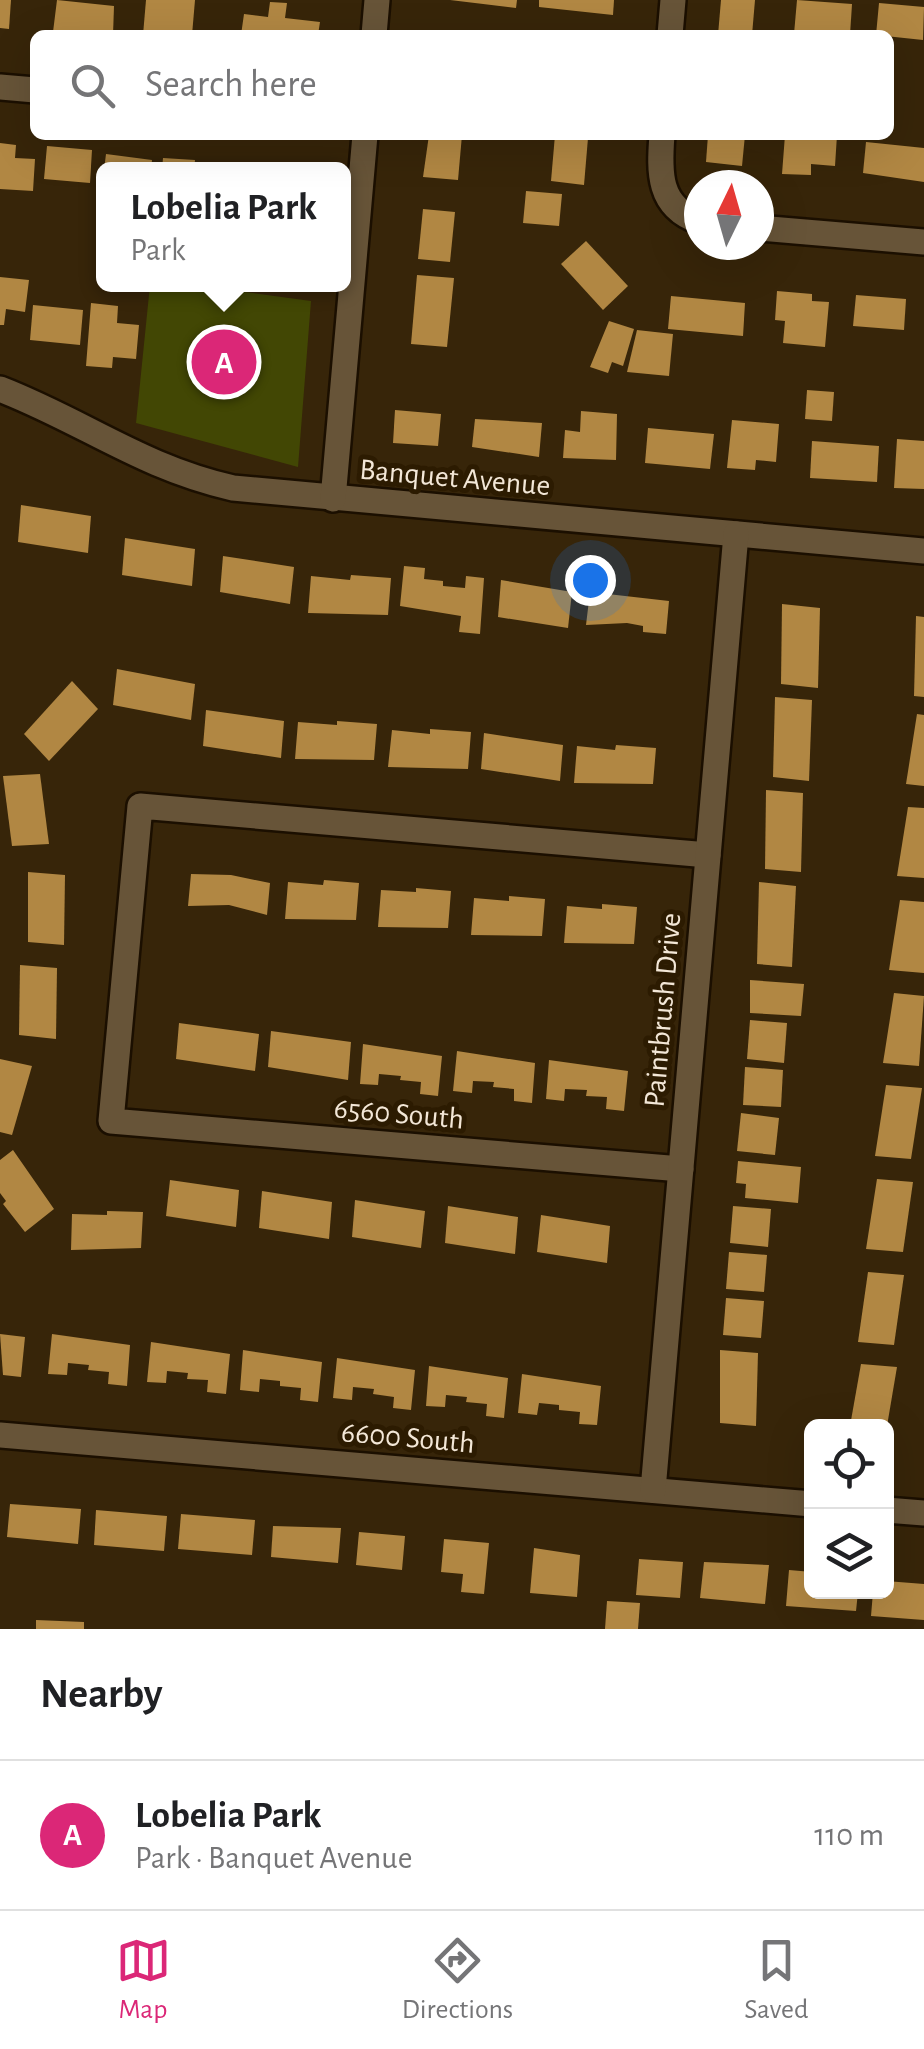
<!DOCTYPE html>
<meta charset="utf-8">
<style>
body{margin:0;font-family:"Alegreya Sans",sans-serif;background:#f6f6f6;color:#202124}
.controls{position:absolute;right:30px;bottom:30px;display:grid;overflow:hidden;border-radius:15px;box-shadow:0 10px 40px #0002}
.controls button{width:90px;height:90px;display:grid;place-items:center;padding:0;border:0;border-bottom:2px solid #e0e0e0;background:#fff;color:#202124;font:50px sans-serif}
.compass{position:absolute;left:684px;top:170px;width:90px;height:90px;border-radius:50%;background:#fff;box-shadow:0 10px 40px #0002;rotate:5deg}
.you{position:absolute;left:590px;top:580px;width:35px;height:35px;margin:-25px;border:8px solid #fff;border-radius:50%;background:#1a73e8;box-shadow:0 0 0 15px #1a73e833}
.badge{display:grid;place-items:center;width:65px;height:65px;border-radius:50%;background:#db2777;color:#fff;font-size:32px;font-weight:700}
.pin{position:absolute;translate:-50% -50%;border:5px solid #fff;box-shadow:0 2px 10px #0006}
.popup{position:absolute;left:96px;top:162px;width:255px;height:130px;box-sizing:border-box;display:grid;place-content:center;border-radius:15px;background:#fff;filter:drop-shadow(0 2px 8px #0005);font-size:32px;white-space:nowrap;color:#757577}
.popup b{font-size:38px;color:#202124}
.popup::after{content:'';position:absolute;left:50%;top:100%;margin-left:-20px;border:20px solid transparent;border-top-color:#fff}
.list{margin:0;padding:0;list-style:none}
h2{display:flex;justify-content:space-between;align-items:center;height:130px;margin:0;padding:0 40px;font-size:42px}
h2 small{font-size:32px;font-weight:400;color:#757577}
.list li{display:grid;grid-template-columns:65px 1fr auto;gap:30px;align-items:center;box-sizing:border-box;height:150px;padding:0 40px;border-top:2px solid #e0e0e0}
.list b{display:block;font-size:38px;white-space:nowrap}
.list p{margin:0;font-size:32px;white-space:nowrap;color:#757577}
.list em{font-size:32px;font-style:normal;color:#757577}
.icon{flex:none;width:55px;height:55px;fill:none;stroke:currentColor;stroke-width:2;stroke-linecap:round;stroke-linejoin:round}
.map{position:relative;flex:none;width:924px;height:1629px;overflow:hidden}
.search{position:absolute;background:#fff;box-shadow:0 10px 40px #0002;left:30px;right:30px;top:30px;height:110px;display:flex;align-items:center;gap:25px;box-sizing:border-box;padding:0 35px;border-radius:15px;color:#757577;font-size:38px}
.sheet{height:280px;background:#fff}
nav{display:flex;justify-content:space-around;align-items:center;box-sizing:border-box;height:140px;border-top:2px solid #e0e0e0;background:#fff;font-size:28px;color:#757577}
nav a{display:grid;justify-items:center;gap:5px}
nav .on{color:#db2777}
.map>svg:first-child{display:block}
.green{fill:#424704}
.building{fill:#b18743}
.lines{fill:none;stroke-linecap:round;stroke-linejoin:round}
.minor-casing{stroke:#1b0f00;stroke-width:30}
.minor{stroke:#675438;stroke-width:25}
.labels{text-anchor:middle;stroke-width:10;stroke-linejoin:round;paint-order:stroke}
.street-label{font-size:30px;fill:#f3e7d7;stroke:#2c1b01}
</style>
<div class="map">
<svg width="924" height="1629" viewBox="0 0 924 1629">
<rect width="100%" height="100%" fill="#372509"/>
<polygon class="green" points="150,285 192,285 311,301 298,467 136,423"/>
<g class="building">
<polygon points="0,0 11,0 9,29 0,28"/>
<polygon points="57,0 114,6 113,35 53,32"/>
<polygon points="146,0 195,0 192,35 143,35"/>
<polygon points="450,0 517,0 516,8"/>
<polygon points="539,0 614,0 613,15 539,7"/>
<polygon points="721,0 755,0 752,35 718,35"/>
<polygon points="797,0 852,4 850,35 794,34"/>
<polygon points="270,2 287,3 285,18 320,22 318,35 241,35 244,14 268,17"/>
<polygon points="879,3 924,7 923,40 876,35"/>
<polygon points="429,135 462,135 458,180 423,177"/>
<polygon points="555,135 588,138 584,185 551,181"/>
<polygon points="708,135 745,135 742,166 706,162"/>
<polygon points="785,135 837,135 835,166 811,164 811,175 782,174"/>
<polygon points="866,142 924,148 924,182 863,173"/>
<polygon points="0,143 16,145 15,158 35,159 33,191 0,189"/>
<polygon points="47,146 92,150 90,183 44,179"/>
<polygon points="106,154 152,160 151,170 104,170"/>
<polygon points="163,158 195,160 194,170 162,170"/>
<polygon points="247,163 278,167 278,170 246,170"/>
<polygon points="526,191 562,194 559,226 523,223"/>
<polygon points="423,209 455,212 450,262 418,259"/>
<polygon points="586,241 628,286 603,310 561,264"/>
<polygon points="417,275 454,278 447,347 411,344"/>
<polygon points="0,277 29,280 25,312 6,309 4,325 0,325"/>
<polygon points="777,291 812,294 812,301 829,302 825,347 783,343 785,321 775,320"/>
<polygon points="856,295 906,299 904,330 853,326"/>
<polygon points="671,296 745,303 743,336 668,329"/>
<polygon points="91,303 118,306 117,323 139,325 136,359 113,357 112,368 86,366"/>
<polygon points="33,305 83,310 80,345 30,340"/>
<polygon points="609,321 634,329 623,366 612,362 608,373 590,367"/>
<polygon points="637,330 673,334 669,376 627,372"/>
<polygon points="807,390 834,392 832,421 805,419"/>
<polygon points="395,410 441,414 438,446 393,443"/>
<polygon points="581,411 617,414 616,460 563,458 565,430 580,432"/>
<polygon points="475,419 542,423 539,457 472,447"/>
<polygon points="732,420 779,424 776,462 756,460 755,470 727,468"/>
<polygon points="648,428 714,434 710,469 645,463"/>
<polygon points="897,439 924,441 924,489 894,488"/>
<polygon points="812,441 879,446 877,482 810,478"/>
<polygon points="21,505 91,516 88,553 18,542"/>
<polygon points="125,538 195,549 192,586 122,575"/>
<polygon points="223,556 294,567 290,604 220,592"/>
<polygon points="404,566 425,568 424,579 443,581 443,586 465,588 466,576 484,578 480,634 459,632 461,616 400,606"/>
<polygon points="351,575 391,578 388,615 308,613 311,576 350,580"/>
<polygon points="501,580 572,592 568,628 498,617"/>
<polygon points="590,592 669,601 666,634 643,632 643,626 627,623 586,625"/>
<polygon points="782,604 820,608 818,688 781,684"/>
<polygon points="916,616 924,617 924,697 914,696"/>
<polygon points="117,669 195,684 191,720 113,705"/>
<polygon points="72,681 98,709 49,761 24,734"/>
<polygon points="775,697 812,700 809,781 773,777"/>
<polygon points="206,710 284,721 281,758 203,746"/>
<polygon points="917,714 924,715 924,786 906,784"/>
<polygon points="337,721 377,724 374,760 295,759 298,722 337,725"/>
<polygon points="430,729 471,732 468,769 388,767 392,730 430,734"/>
<polygon points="484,733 563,745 560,781 481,769"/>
<polygon points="616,745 656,748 653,784 574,783 577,746 615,750"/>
<polygon points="40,774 49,844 12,846 3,776"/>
<polygon points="766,790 803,793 801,872 765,869"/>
<polygon points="908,807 924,808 924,878 897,876"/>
<polygon points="28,872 65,875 64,945 28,942"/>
<polygon points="191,874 231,875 270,883 267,915 229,905 188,906"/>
<polygon points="324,880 359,883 356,920 285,919 288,882 323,885"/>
<polygon points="759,882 796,886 792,967 757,964"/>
<polygon points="416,888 451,891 448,928 378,927 381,890 416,892"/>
<polygon points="509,896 545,899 542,936 471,935 474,898 509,901"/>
<polygon points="900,900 924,902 924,973 889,970"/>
<polygon points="602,904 637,907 634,944 564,943 567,906 602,909"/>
<polygon points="20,965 57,968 56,1039 19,1035"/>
<polygon points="750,980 804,984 801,1016 750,1013"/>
<polygon points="894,993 924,996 919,1066 883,1063"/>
<polygon points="750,1020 787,1023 784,1063 747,1059"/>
<polygon points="179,1023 259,1034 255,1071 176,1059"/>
<polygon points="271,1031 351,1042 348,1080 268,1067"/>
<polygon points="363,1044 442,1056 438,1096 420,1094 421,1082 400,1080 401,1076 379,1074 378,1085 360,1084"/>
<polygon points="457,1051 535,1063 532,1103 514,1101 514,1089 493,1087 494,1082 473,1081 472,1093 453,1091"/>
<polygon points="0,1059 32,1066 12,1135 0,1132"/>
<polygon points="549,1060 628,1071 624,1111 606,1109 607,1097 586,1096 587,1090 565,1089 564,1101 546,1099"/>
<polygon points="745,1067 783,1070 781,1107 743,1105"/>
<polygon points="886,1085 922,1088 911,1159 875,1156"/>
<polygon points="741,1113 779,1118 775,1155 737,1151"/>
<polygon points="13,1150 54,1209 25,1232 3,1204 6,1201 0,1193 0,1160"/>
<polygon points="738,1161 801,1167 798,1203 745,1198 746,1184 736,1183"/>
<polygon points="877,1179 913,1182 903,1252 866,1249"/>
<polygon points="170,1180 239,1190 236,1227 166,1216"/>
<polygon points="262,1191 332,1202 329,1239 259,1228"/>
<polygon points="355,1200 425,1211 421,1248 352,1237"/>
<polygon points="448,1206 518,1217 515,1254 445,1243"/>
<polygon points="733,1206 771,1209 768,1247 730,1243"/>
<polygon points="107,1211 143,1212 141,1248 71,1250 72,1214 107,1215"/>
<polygon points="541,1215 610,1226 607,1263 537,1252"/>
<polygon points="729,1252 767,1255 764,1292 726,1289"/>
<polygon points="868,1272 904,1275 894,1345 858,1342"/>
<polygon points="726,1298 764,1301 761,1338 723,1335"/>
<polygon points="0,1334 25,1337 21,1377 3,1375"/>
<polygon points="52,1334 130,1345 127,1386 108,1384 109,1372 88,1370 89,1365 68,1363 67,1375 48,1374"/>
<polygon points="151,1342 230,1354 226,1394 207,1392 208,1380 187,1379 188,1373 167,1371 166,1383 147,1382"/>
<polygon points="243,1350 322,1362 318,1402 300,1400 301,1388 280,1386 280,1381 260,1379 259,1392 240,1390"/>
<polygon points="720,1350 758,1353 756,1426 720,1423"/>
<polygon points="337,1358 415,1370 411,1410 393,1408 394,1397 373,1394 374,1389 353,1387 352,1400 333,1398"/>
<polygon points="861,1364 897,1367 887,1426 850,1426"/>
<polygon points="429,1366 508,1378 504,1418 486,1416 487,1404 466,1402 467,1397 446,1395 445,1407 426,1406"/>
<polygon points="522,1374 601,1386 597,1425 579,1424 580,1412 559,1410 559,1405 539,1403 537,1415 518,1413"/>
<polygon points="10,1504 81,1509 78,1544 7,1537"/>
<polygon points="96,1510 167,1516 164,1551 94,1545"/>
<polygon points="181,1514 255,1520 252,1555 178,1549"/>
<polygon points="273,1526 341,1528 338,1563 271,1557"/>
<polygon points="359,1532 405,1536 402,1570 356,1565"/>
<polygon points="444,1539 489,1543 484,1594 461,1592 463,1574 441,1572"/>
<polygon points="534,1548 580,1555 577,1597 530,1593"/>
<polygon points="639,1559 683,1562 680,1598 636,1595"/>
<polygon points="704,1562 769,1565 765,1604 700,1598"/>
<polygon points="789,1570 812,1572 812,1592 858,1592 856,1611 786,1606"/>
<polygon points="886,1581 924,1584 924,1620 871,1616 873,1592 886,1592"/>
<polygon points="607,1601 640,1603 638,1629 605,1629"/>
<polygon points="36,1620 84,1622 84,1629 36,1629"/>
</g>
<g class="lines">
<g class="minor-casing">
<g id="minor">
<polyline points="374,35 377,0"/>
<polyline points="670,35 673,0"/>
<polyline points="0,87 35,90"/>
<path d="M 662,135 C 659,172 658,207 699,221"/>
<polyline points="759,228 924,242"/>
<path d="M 0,389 C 85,422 141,467 233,488 L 924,551"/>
<polyline points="333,499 365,135"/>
<polyline points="681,1169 111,1121 140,806 708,855"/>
<polyline points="0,1435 812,1504"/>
<polyline points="653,1490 736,534"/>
<polyline points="886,1510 924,1513"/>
</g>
</g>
<use href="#minor" class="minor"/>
</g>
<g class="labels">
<g class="street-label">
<text transform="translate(455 477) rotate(5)" y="10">Banquet Avenue</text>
<text transform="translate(662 1010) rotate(-85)" y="10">Paintbrush Drive</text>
<text transform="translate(399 1113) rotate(5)" y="10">6560 South</text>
<text transform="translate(408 1437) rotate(5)" y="10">6600 South</text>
</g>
</g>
</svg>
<div class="controls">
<button><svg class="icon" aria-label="locate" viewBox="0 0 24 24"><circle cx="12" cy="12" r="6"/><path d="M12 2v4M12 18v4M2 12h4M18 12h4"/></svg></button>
<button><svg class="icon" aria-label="layers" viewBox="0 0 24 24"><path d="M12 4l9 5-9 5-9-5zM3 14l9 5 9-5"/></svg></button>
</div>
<svg class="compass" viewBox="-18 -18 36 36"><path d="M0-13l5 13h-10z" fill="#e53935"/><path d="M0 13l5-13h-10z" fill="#757577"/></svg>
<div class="you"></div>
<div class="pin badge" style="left:224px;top:362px">A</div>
<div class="popup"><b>Lobelia Park</b>Park</div>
<div class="search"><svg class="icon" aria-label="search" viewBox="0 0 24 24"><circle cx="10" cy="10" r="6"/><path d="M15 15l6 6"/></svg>Search here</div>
</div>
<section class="sheet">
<h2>Nearby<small></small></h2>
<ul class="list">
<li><span class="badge">A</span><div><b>Lobelia Park</b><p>Park · Banquet Avenue</p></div><em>110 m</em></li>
</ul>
</section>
<nav>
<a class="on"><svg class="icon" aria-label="map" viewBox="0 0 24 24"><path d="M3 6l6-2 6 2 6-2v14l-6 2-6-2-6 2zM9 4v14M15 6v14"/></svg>Map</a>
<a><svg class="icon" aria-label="directions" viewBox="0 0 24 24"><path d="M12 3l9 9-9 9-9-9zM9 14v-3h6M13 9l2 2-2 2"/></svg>Directions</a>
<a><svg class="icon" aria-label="saved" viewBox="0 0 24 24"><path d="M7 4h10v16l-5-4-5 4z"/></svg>Saved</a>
</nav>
